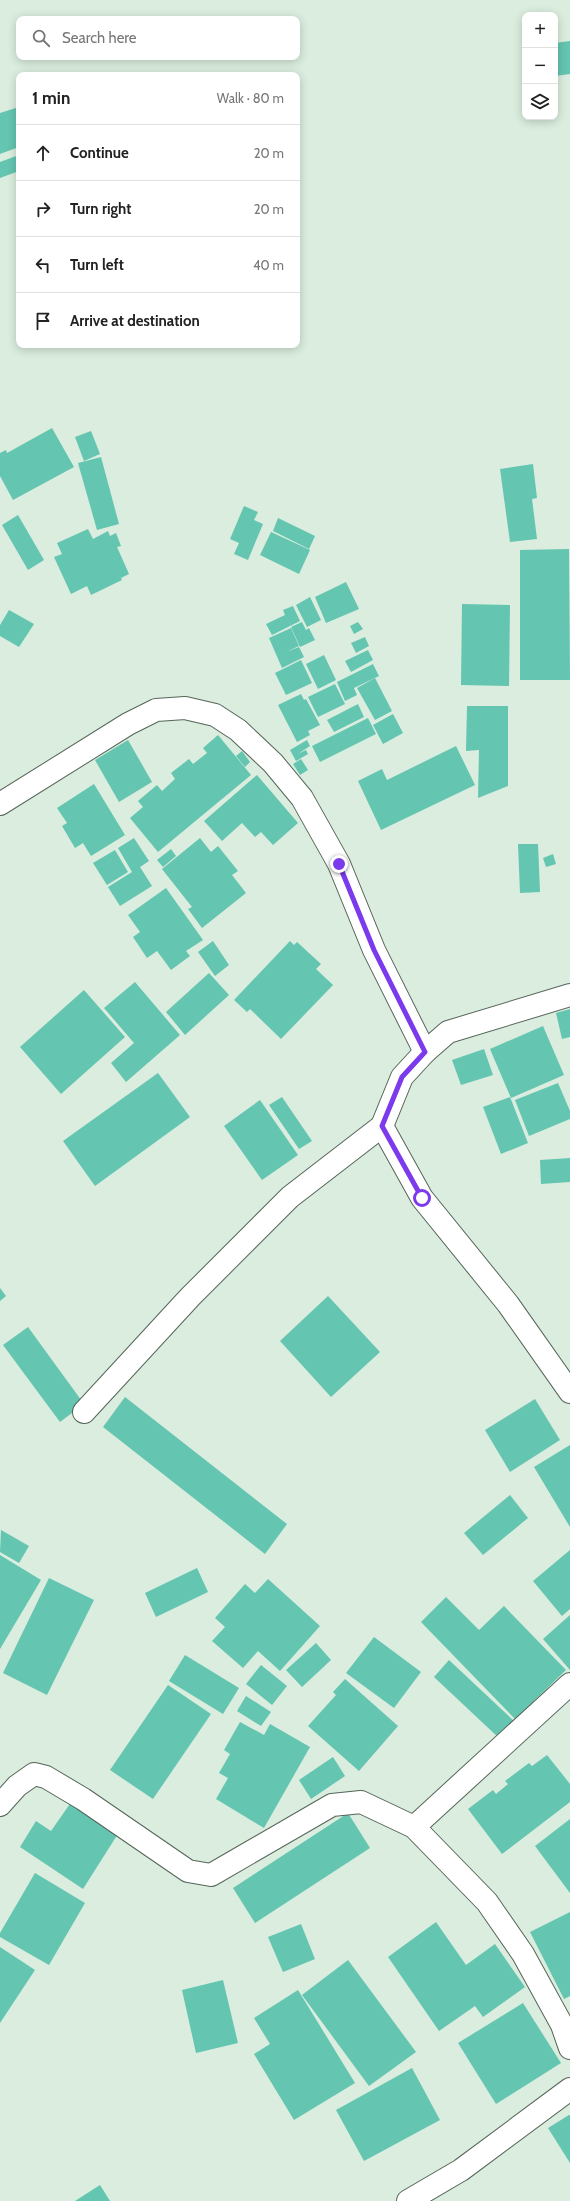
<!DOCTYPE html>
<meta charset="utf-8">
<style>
body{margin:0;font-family:Cabin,sans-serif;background:#f2f2f2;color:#222}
.controls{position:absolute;right:12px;top:12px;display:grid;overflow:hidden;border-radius:8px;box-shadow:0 2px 10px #0003}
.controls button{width:36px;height:36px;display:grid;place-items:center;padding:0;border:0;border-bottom:1px solid #e0e0e0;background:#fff;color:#222;font:20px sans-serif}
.stop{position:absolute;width:12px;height:12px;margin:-9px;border:3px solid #7c3aed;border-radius:50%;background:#fff}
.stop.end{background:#7c3aed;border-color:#fff;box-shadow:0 1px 4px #0008}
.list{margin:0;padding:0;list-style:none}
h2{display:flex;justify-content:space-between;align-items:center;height:52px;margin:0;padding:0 16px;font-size:17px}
h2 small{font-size:13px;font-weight:400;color:#767676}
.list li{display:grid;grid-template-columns:26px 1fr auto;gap:12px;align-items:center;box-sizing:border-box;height:56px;padding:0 16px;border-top:1px solid #e0e0e0}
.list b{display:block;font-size:15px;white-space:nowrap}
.list em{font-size:13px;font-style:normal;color:#767676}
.icon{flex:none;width:22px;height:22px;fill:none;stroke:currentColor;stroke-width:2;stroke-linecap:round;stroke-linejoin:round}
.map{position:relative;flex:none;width:570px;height:2201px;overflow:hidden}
.search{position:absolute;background:#fff;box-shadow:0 2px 10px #0003;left:16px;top:16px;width:284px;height:44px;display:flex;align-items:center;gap:10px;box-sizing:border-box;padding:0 14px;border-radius:8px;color:#767676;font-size:15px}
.panel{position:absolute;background:#fff;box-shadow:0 2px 10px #0003;left:16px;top:72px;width:284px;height:276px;border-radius:8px}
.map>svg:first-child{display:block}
.building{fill:#64c5b1}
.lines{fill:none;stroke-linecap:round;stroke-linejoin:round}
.minor-casing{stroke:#556559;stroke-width:24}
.minor{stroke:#fff;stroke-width:22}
.route{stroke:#7c3aed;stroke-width:5}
</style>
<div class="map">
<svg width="570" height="2201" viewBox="0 0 570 2201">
<rect width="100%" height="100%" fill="#daedde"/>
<g class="building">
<polygon points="570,41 570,74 555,76 555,43"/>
<polygon points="19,107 19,147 0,154 0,113"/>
<polygon points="19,155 19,171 0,178 0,162"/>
<polygon points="52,428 74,467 13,500 0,476 0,453 6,450 7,453"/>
<polygon points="91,431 100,454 84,461 75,437"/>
<polygon points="101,457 119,524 97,530 78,463"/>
<polygon points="533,464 537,498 532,499 537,539 510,542 500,469"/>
<polygon points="244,506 258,512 254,520 263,524 248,560 234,554 239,543 230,539"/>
<polygon points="18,515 44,560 28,570 2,525"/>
<polygon points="278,518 315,536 309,549 273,531"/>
<polygon points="88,529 93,539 108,531 110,536 116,533 121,546 117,547 129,574 121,578 122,580 91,595 87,586 71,594 54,557 62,554 57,543"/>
<polygon points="271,532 310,550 299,574 260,555"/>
<polygon points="569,549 570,680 520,680 520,550"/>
<polygon points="346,582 359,609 326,623 315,597"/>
<polygon points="310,597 321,620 307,627 296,605"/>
<polygon points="462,604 510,605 509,686 461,685"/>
<polygon points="293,606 300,621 272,635 266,624 285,615 283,610"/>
<polygon points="9,610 34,624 19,647 0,636 0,625"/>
<polygon points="302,622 306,630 309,628 315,640 300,647 291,627"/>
<polygon points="358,622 363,629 354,634 350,626"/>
<polygon points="291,628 299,646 286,652 299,647 304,657 282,668 269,638"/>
<polygon points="365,637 369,646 356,653 351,643"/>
<polygon points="368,650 373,660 351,672 345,661"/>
<polygon points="324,655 336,680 318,689 306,664"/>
<polygon points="301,660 312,683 286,695 275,673"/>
<polygon points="373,664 379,676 354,688 357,695 345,701 337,682"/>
<polygon points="375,678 392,711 375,720 357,688"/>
<polygon points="335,684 345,704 318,717 308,697"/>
<polygon points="301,694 304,700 306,699 320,725 308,731 310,735 297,742 278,705"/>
<polygon points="358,704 364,717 334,732 327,720"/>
<polygon points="467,706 508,706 508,786 478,798 479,750 466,751"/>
<polygon points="393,714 403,733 383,744 373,725"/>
<polygon points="368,718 376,734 320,762 312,746"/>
<polygon points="218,735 251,775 158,852 130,818 143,807 138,801 157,785 162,791 175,779 171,773 189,759 193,764 207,753 203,748"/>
<polygon points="128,740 152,782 119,802 95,760"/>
<polygon points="307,740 310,746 298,754 306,750 308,754 296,761 290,750"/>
<polygon points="456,746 475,785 381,830 358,781 382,769 387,780"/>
<polygon points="242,751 250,762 245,767 236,756"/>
<polygon points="301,759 308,770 300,775 293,764"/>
<polygon points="257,775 298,823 273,845 261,832 255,837 242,823 222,841 204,821"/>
<polygon points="94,784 125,835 91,856 83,843 75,848 62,826 67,823 57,808"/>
<polygon points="134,838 149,861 140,867 152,886 120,906 108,887 132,872 118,848"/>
<polygon points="200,838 211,852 218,846 238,871 232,875 246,893 202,928 188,909 192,907 162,869"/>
<polygon points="518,844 538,844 540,892 520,893"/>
<polygon points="171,849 176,856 163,867 157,860"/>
<polygon points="115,850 128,872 107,885 93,863"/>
<polygon points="553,854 556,864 546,867 543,858"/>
<polygon points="166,888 203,940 186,951 190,956 171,970 157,951 147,958 133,937 140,932 128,915"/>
<polygon points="213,941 229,965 215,976 198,952"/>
<polygon points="290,941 294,945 297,942 321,964 316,969 333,985 281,1039 250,1009 247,1012 234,1000"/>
<polygon points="209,973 229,995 185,1035 166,1012"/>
<polygon points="135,982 180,1035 126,1082 111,1063 134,1043 104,1008"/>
<polygon points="84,990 125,1037 61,1094 20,1047"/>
<polygon points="570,1009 570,1037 562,1039 556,1013"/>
<polygon points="543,1026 564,1075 511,1098 490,1049"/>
<polygon points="484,1049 493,1075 461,1085 452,1060"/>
<polygon points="158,1073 190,1117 95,1186 63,1141"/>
<polygon points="558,1083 570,1111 570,1119 529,1136 515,1100"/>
<polygon points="282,1097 312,1141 299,1149 269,1105"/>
<polygon points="510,1097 528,1143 501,1154 483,1107"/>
<polygon points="260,1100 298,1155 262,1180 224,1126"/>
<polygon points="570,1158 570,1182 541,1184 540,1160"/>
<polygon points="0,1288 6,1296 0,1301"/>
<polygon points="328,1296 380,1352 331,1397 280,1341"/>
<polygon points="28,1327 84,1404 60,1422 3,1345"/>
<polygon points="125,1397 287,1524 265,1554 103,1427"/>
<polygon points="535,1399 560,1440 510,1472 485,1430"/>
<polygon points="570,1445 570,1527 534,1467"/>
<polygon points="510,1495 528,1518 483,1555 464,1533"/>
<polygon points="1,1530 29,1546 19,1563 0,1552"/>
<polygon points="570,1550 570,1609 562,1616 533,1581"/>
<polygon points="0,1555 41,1580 0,1649"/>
<polygon points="197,1568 208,1592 156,1617 145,1593"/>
<polygon points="49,1578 94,1600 47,1695 3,1673"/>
<polygon points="268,1579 320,1626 280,1671 258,1651 243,1668 212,1641 225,1627 215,1618 245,1584 255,1593"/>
<polygon points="446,1597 479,1630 504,1606 566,1670 515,1719 421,1622"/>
<polygon points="570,1615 570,1670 543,1639"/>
<polygon points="374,1637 421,1672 394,1708 346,1673"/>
<polygon points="316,1643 331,1660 302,1687 286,1670"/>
<polygon points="185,1655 239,1688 223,1714 169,1681"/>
<polygon points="449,1660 515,1722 500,1739 434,1677"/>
<polygon points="261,1665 287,1686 272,1705 246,1684"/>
<polygon points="345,1679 398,1726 359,1771 308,1726 336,1695 333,1692"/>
<polygon points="168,1685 211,1714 153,1799 110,1770"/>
<polygon points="246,1696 271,1712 261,1726 237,1711"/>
<polygon points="240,1722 264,1735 270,1724 310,1747 264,1828 216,1799 228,1778 219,1773 230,1754 224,1750"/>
<polygon points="547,1755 570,1784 570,1802 502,1854 468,1809 493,1790 496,1794 508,1784 505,1781 529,1763 532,1766"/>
<polygon points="333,1757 345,1776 311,1799 299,1780"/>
<polygon points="74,1798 121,1829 83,1889 20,1847 36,1821 51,1831"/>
<polygon points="348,1813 370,1848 255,1923 233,1888"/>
<polygon points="570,1819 570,1893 535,1846"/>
<polygon points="35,1873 85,1903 49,1965 0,1937 0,1933"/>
<polygon points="570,1912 570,1996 564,1999 530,1932"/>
<polygon points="436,1922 466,1965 495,1944 525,1987 483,2017 475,2006 439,2031 388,1957"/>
<polygon points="301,1924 315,1959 283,1972 268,1937"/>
<polygon points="0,1947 35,1970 0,2023"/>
<polygon points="348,1960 416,2052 369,2086 302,1995"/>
<polygon points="223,1980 238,2043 196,2053 182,1990"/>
<polygon points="298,1990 355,2083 294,2120 254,2054 270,2044 254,2018"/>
<polygon points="523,2003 561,2063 496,2104 458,2043"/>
<polygon points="412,2068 440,2120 364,2161 336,2110"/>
<polygon points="569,2115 570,2115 570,2163 548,2128"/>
<polygon points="100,2185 110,2201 75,2201"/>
</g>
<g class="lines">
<g class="minor-casing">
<g id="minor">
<polyline points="0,804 128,724 156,710 185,708 215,715 238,730 273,763 302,798 339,864 374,950 425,1052"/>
<polyline points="382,1126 422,1198 508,1304 570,1392"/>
<polyline points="84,1412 190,1297 290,1197 382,1126 402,1077 425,1052 448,1032 570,995"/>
<polyline points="0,1805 17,1786 34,1774 46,1777 83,1799 188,1871 211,1875 332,1805 361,1802 414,1827 487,1902 523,1954 562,2025 570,2048"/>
<polyline points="414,1827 570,1684"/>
<polyline points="408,2201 461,2170 570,2089"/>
</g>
</g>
<use href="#minor" class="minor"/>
</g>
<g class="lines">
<polyline class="route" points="339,864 374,950 425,1052 402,1077 382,1126 422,1198"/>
</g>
</svg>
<div class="controls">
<button>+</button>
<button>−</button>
<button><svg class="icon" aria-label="layers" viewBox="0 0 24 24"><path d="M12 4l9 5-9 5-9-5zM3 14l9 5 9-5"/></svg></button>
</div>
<div class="stop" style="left:422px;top:1198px"></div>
<div class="stop end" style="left:339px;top:864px"></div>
<div class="search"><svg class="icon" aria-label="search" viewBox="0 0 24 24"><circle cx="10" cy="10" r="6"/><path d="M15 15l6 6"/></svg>Search here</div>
<section class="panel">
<h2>1 min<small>Walk · 80 m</small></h2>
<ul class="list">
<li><svg class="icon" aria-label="ahead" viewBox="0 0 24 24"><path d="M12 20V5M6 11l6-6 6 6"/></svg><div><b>Continue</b></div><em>20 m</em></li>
<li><svg class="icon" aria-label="right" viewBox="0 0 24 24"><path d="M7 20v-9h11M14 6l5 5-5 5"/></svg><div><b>Turn right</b></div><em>20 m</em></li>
<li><svg class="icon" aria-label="left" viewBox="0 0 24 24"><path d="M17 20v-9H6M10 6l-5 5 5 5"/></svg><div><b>Turn left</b></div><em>40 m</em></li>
<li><svg class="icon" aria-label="arrive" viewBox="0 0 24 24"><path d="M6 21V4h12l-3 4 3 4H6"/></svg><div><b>Arrive at destination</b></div></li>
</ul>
</section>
</div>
